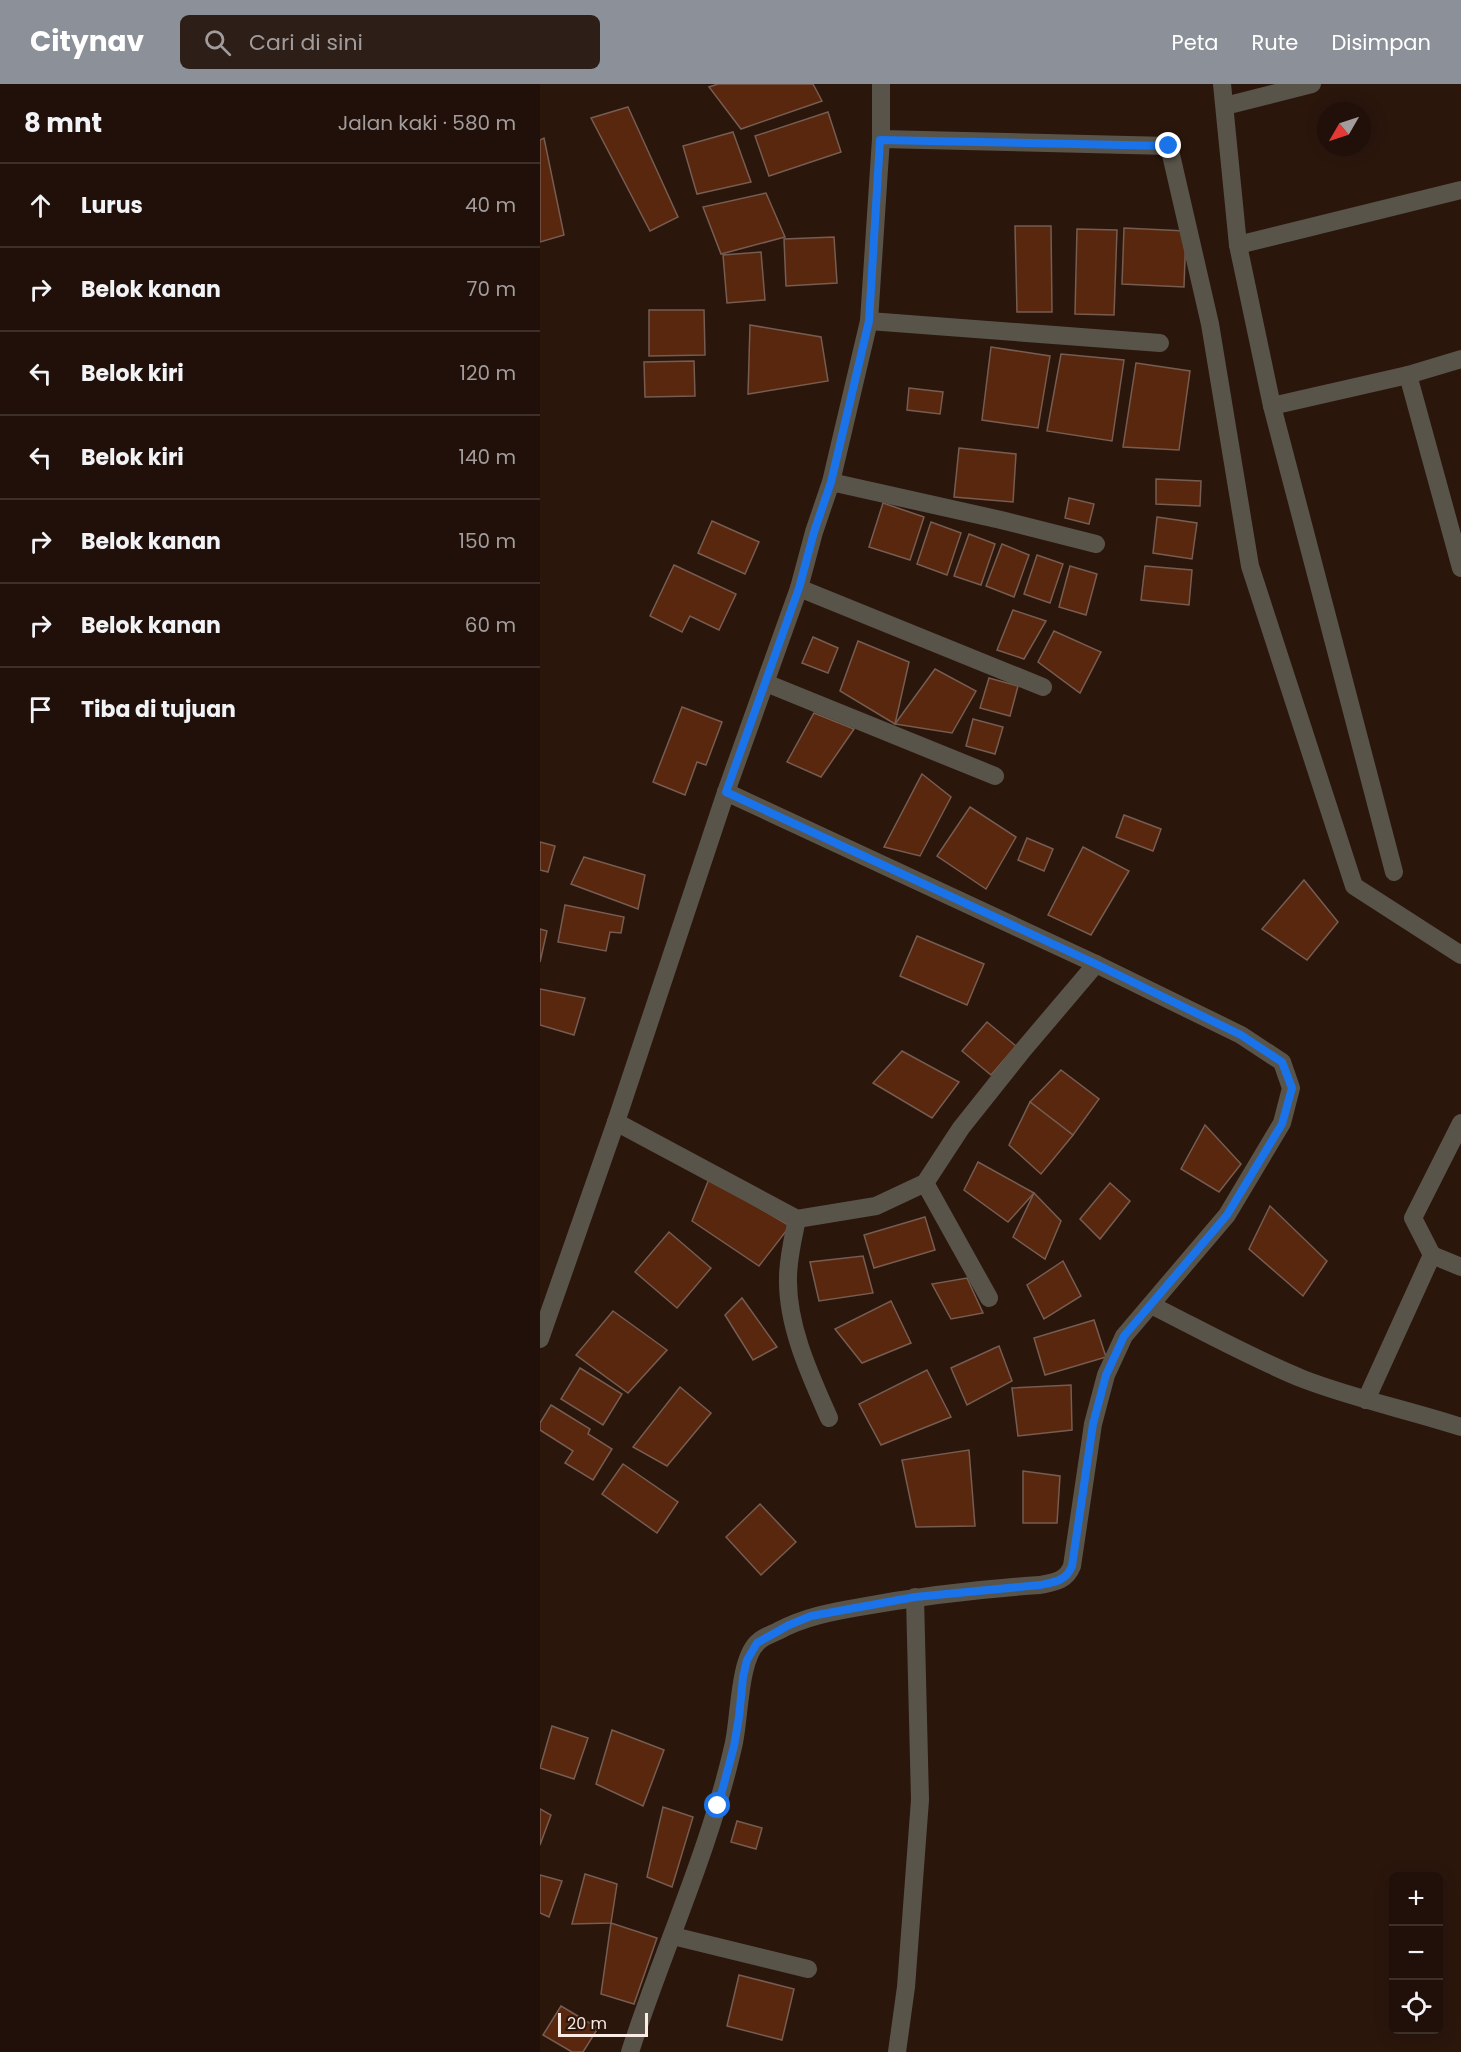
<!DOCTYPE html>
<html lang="id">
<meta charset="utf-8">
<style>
body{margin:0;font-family:Poppins,sans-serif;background:#2d1e17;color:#f1f3f6}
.controls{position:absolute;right:18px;bottom:18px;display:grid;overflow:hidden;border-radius:9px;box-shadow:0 3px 15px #0003}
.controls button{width:54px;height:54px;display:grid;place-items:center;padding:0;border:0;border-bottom:2px solid #3d302a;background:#201009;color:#f1f3f6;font:30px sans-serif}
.compass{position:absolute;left:777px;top:18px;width:54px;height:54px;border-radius:50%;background:#201009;box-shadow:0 3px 15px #0003;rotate:231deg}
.scale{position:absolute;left:18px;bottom:15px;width:90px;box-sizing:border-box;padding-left:6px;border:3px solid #fbebe5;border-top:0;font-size:16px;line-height:21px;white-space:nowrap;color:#fbebe5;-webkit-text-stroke:4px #2b160c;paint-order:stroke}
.stop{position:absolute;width:18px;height:18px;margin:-14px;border:4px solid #1a73e8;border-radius:50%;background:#fff}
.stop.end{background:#1a73e8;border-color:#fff;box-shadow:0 2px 6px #0008}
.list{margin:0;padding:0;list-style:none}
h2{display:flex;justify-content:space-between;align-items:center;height:78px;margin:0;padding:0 24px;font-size:26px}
h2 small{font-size:20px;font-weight:400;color:#a29d9c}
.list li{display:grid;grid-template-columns:39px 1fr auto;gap:18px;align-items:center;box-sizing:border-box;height:84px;padding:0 24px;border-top:2px solid #3d302a}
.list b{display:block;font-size:22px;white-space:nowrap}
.list em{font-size:20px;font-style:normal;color:#a29d9c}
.icon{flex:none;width:33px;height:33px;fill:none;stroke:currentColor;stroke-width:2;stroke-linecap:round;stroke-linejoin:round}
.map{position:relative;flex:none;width:921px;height:1968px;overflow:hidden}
header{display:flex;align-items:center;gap:36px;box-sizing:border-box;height:84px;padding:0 30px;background:#8c9099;color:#fff}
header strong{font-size:28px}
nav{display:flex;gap:33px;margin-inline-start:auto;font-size:21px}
.search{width:420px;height:54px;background:#2d1e17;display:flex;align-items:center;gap:15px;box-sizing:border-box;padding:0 21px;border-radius:9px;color:#a29d9c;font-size:22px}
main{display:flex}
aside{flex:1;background:#201009}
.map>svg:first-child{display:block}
.building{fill:#58270e;stroke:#765c51;stroke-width:1.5}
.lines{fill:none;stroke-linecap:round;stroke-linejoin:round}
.minor{stroke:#59544a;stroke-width:18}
.route{stroke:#1a73e8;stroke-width:8}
</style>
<header>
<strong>Citynav</strong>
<div class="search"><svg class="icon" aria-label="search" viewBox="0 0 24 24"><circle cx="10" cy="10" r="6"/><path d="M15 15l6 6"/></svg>Cari di sini</div>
<nav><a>Peta</a><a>Rute</a><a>Disimpan</a></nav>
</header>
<main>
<aside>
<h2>8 mnt<small>Jalan kaki · 580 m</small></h2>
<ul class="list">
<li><svg class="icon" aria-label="ahead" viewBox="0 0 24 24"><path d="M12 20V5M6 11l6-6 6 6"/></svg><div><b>Lurus</b></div><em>40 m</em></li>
<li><svg class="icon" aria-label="right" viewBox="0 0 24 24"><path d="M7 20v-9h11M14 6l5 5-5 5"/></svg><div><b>Belok kanan</b></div><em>70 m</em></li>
<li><svg class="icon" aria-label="left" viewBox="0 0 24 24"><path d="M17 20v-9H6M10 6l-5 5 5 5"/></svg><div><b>Belok kiri</b></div><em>120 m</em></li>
<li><svg class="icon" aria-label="left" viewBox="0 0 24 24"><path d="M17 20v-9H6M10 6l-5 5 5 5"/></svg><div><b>Belok kiri</b></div><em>140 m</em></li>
<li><svg class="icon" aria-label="right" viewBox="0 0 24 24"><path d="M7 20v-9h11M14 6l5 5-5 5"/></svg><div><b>Belok kanan</b></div><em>150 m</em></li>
<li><svg class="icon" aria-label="right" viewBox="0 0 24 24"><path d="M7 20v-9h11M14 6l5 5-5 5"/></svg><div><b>Belok kanan</b></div><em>60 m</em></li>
<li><svg class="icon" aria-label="arrive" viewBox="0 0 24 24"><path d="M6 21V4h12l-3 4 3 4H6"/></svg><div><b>Tiba di tujuan</b></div></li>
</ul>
</aside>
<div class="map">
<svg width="921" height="1968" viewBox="0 0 921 1968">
<rect width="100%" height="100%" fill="#2b160c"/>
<g class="building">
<polygon points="178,0 273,0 282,17 201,45 169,3"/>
<polygon points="88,23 138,133 110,147 51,34"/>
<polygon points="288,28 301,68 229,92 215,52"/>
<polygon points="193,48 211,98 157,110 143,62"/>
<polygon points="4,54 24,151 0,158 0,56"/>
<polygon points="226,109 245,153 181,170 163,123"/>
<polygon points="475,142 511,142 512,228 477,228"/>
<polygon points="584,144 646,147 644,203 582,200"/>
<polygon points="537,145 577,146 574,231 535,230"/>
<polygon points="294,153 297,199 246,202 244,155"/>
<polygon points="221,168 225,216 187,219 183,171"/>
<polygon points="109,226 164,226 165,271 109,272"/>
<polygon points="210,241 281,253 288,297 208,310"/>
<polygon points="451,263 510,272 498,344 442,336"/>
<polygon points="521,270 584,276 572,357 507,347"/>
<polygon points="154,277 155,312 105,313 104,278"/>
<polygon points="596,279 650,287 639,366 583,363"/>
<polygon points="369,304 403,308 400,330 367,326"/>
<polygon points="419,364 476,370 473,418 414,413"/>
<polygon points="616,395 661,397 660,422 616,420"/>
<polygon points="529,414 554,420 549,440 525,434"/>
<polygon points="343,419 384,433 370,476 329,463"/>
<polygon points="617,433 657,439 652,475 613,469"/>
<polygon points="172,437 219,458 205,490 158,469"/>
<polygon points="391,438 421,449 407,491 377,480"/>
<polygon points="429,450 455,460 441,501 414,492"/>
<polygon points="462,460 489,471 474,513 446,502"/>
<polygon points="497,471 523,480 510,519 484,510"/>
<polygon points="134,481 196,510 179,546 150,532 142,548 110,532"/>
<polygon points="530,482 557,490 546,531 519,523"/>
<polygon points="605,482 652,486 649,521 601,516"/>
<polygon points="473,526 506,537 484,575 457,566"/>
<polygon points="514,547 561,568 540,609 498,578"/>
<polygon points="273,553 298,564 288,589 262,579"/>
<polygon points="318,557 369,578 355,640 300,607"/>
<polygon points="395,585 436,607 412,649 355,640"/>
<polygon points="449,594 478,602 470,632 440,624"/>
<polygon points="142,623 182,638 166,681 157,678 145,711 113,698"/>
<polygon points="274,629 314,645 281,693 247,678"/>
<polygon points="433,635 463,643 455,670 426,662"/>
<polygon points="382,690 411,713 380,772 344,763"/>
<polygon points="430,723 476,753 446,805 397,772"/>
<polygon points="584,731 621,745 613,767 576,753"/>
<polygon points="487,754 513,765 504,787 478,776"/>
<polygon points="0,758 15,762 8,788 0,786"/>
<polygon points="543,763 589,787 551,851 508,831"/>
<polygon points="44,773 105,791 98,825 31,800"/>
<polygon points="764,796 798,838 767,876 722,845"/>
<polygon points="25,821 84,833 81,849 70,848 66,867 18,858"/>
<polygon points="0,845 7,847 0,878"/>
<polygon points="377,852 444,880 427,921 360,892"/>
<polygon points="0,905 45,914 34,951 0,941"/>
<polygon points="447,938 476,962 451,991 422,967"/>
<polygon points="362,967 419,998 392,1034 333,999"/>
<polygon points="521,986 559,1015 533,1051 490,1018"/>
<polygon points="490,1018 533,1051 501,1090 469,1061"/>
<polygon points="665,1041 701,1080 679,1108 641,1085"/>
<polygon points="438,1078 494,1109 468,1138 424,1106"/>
<polygon points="169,1095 250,1142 219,1182 152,1137"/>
<polygon points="570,1099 590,1117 560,1155 540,1135"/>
<polygon points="494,1109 521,1137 505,1175 473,1153"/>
<polygon points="730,1122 787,1177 763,1212 709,1165"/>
<polygon points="385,1133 395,1166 334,1184 324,1151"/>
<polygon points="129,1148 171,1184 137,1224 95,1188"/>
<polygon points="323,1172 333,1209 279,1217 270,1178"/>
<polygon points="523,1177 541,1212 504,1235 487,1201"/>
<polygon points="427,1194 443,1229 411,1235 392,1200"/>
<polygon points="202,1214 237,1263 213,1276 185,1231"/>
<polygon points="351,1217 371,1259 322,1279 295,1245"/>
<polygon points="73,1227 127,1266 88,1309 36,1271"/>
<polygon points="554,1236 566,1273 505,1291 494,1254"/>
<polygon points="459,1262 472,1297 427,1321 411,1284"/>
<polygon points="40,1284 82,1310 63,1341 21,1315"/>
<polygon points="387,1286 411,1333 341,1361 319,1320"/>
<polygon points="531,1301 532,1346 478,1352 472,1304"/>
<polygon points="140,1303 171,1329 127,1382 93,1363"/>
<polygon points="11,1321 50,1345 48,1350 72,1365 53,1396 25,1379 33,1367 0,1346 0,1339"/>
<polygon points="429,1366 435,1442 376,1443 362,1376"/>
<polygon points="83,1380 138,1418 117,1449 62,1410"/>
<polygon points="483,1387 520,1392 517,1439 483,1439"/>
<polygon points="220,1420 256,1458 221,1491 186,1453"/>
<polygon points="12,1642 48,1654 34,1695 0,1684"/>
<polygon points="72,1646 124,1666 103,1722 56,1700"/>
<polygon points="123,1723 153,1733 132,1803 107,1793"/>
<polygon points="0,1725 11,1731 0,1761"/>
<polygon points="197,1737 222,1744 216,1765 191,1758"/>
<polygon points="45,1790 77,1800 71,1839 32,1840"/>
<polygon points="0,1791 22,1797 9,1833 0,1829"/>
<polygon points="71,1839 117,1854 94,1920 61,1910"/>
<polygon points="199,1891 254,1905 242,1956 187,1942"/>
<polygon points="21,1922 58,1944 43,1968 32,1968 3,1951"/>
</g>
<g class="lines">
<g class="minor">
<polyline points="682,0 698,161 732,322 854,788"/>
<polyline points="685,22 772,0"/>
<polyline points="341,55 629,62 670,240 710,482 814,802 921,871"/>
<polyline points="698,161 921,106"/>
<polyline points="329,237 620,259"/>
<polyline points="868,291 921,484"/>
<polyline points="732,322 868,291 921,275"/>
<polyline points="291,398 461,436 556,460"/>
<polyline points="259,504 503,603"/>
<polyline points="226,599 455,692"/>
<path d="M 76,1038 L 257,1135 C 253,1154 248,1174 248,1194 C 247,1242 270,1291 289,1334"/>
<polyline points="385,1099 449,1214"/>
<polyline points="257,1135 336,1122 385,1099 421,1044 483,966 556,880"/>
<polyline points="892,1171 921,1183"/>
<path d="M 611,1221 C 661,1246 711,1274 763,1295 C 815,1315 869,1326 921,1343"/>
<polyline points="0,1255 76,1038 186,708 259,504 274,448 291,398 329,237 341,55 341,0"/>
<polyline points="826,1316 892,1171 873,1134 921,1039"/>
<polyline points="133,1852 268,1885"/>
<path d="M 90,1968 C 123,1866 169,1768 193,1663 C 200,1636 198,1576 218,1558 C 223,1553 232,1550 238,1547 C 264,1533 291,1528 320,1523 C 380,1512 440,1505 500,1501 C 515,1498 526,1497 532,1482 L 553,1340 L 566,1291 L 584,1252 L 687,1131 L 742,1039 L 751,1004 L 742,978 L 701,951 L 556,880 L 186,708"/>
<polyline points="357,1968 366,1903 380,1716 375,1513"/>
</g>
</g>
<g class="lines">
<path class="route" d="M 178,1722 L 194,1662 L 199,1633 L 203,1593 L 207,1576 L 217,1559 L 249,1541 L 271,1532 L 375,1513 L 500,1501 C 515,1498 526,1497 532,1482 L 553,1340 L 566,1291 L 584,1252 L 687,1131 L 742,1040 L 752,1004 L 742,978 L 701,951 L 556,880 L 186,708 L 259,504 L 274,448 L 291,398 L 329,237 L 340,56 L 629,62"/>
</g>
</svg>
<div class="controls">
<button>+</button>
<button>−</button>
<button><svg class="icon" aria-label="locate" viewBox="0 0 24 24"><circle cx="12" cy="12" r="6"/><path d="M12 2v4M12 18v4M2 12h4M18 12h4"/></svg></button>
</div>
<svg class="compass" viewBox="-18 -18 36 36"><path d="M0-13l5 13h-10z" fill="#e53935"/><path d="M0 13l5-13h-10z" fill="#a29d9c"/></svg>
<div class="scale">20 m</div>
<div class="stop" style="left:178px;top:1722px"></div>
<div class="stop end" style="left:629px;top:62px"></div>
</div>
</main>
